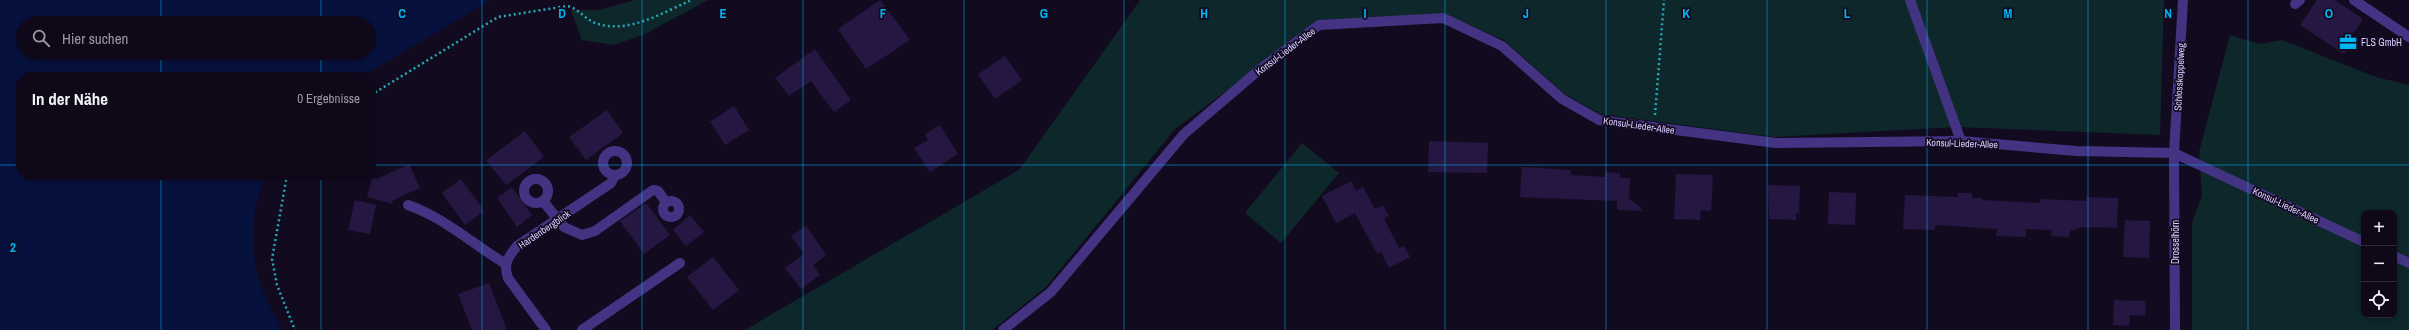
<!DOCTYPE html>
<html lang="de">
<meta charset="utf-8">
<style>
body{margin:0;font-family:"Archivo Narrow",sans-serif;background:#171121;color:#f1f3f6}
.controls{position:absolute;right:12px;bottom:12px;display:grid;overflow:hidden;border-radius:8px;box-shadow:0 2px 6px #0003}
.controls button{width:36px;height:36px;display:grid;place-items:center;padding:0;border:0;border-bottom:1px solid #2e2937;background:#0e0818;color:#f1f3f6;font:20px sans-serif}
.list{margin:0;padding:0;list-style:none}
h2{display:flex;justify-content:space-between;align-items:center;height:52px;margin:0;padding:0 16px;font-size:17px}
h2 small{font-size:13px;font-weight:400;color:#9b9aa2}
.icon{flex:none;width:22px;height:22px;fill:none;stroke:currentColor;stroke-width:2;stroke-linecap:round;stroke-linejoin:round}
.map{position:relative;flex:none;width:2409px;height:330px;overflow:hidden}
.search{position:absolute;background:#0e0818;box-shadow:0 2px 6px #0003;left:16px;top:16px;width:360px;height:44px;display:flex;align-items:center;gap:10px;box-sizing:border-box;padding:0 14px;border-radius:22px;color:#9b9aa2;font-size:15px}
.panel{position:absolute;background:#0e0818;box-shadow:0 2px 6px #0003;left:16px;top:72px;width:360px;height:108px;border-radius:16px}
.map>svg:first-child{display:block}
.green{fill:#0e272a;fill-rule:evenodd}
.water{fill:#06113e;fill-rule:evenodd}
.building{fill:#261642}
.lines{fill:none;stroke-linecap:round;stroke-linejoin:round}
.path{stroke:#26a9b8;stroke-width:2.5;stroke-dasharray:2 3;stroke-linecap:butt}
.minor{stroke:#433382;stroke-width:10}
.grid{fill:none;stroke:#00b5f5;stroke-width:1;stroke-opacity:0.55}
.labels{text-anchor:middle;stroke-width:3.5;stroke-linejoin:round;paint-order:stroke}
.poi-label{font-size:10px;fill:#d9caff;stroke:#120b20;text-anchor:start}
.street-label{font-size:10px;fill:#d9caff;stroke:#120b20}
.grid-label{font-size:13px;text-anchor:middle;font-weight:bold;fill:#00b5f5;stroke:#120b20;stroke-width:3.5;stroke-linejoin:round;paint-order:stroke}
</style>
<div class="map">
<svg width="2409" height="330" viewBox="0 0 2409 330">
<rect width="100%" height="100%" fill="#120b20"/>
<g class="green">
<polygon points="635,0 708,0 645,34 614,45 582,40 571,10 599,10"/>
<polygon points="1140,0 2164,0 2160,135 1956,127 1774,137 1600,114 1563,93 1504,40 1443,14 1319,22 1175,129 1046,287 992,330 745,330 1019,170"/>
<path d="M 2230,35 L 2259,44 L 2282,40 L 2376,77 L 2409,85 L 2409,330 L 2192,330 L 2192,223 L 2202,196 L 2199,152 ZM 2364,213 L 2394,213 L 2394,315 L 2364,315 Z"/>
<polygon points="1302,143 1339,173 1281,243 1245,213"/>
</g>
<path class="water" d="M 0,0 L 491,0 L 361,77 L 21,77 L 21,175 L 267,175 C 250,206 249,255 262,289 C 267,303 275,316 282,330 L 0,330 ZM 23,23 L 369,23 L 369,53 L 23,53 Z"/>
<g class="building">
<polygon points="880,0 910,40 866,69 838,29"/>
<polygon points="2317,0 2335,0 2363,19 2350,38 2354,40 2344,54 2300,25"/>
<polygon points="815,49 851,100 834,112 811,81 789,96 775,78"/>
<polygon points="1005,56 1022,80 995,99 978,74"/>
<polygon points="734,106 749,130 725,145 710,122"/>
<polygon points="607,110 623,133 586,160 569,137"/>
<polygon points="940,125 958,154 930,172 914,148 928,140 925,134"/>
<polygon points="525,131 544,157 506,185 486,160"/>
<polygon points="1429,141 1488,143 1487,173 1428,172"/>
<polygon points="409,164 420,188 393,200 392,204 367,197 372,178 377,179"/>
<polygon points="1522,167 1571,170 1571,175 1605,177 1605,172 1620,173 1620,178 1630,178 1629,198 1644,211 1617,210 1617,201 1520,197"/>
<polygon points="1676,174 1713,175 1711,211 1701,210 1700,220 1674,219"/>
<polygon points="461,179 484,211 465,225 442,193"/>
<polygon points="1351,181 1356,191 1363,187 1375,209 1383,205 1389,216 1384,219 1399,248 1404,246 1410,257 1389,268 1381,252 1377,254 1355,213 1336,223 1322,196"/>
<polygon points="1768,185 1800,186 1799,213 1796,213 1796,220 1769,219"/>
<polygon points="512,187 532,215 517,227 497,198"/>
<polygon points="1829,192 1856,193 1855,225 1828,224"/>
<polygon points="1958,193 1972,193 1972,198 1982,198 1982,200 2040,203 2040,199 2086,201 2086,197 2118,198 2117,228 2082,227 2070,231 2069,237 2051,236 2052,230 2026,229 2026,237 1996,236 1997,229 1935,225 1935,230 1903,229 1905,195 1958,197"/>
<polygon points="355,200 376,205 370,234 348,230"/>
<polygon points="646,203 670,235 644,254 620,221"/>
<polygon points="690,215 704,232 686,246 673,230"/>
<polygon points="2125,220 2150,221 2149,258 2123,257"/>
<polygon points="806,226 826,255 813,265 820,275 801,289 785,268 804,254 791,236"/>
<polygon points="713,257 739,290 713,310 687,277"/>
<polygon points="489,283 507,330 472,330 458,294"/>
<polygon points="2114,300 2146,301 2145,316 2130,315 2129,326 2113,325"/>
</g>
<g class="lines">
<g class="path">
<path d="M 371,95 L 498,17 L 567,6 C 578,8 585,19 595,23 C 628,35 663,12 692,0"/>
<polyline points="1655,115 1664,0"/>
<polyline points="287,175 272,259 277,285 295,330"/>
</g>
<g class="minor">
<polyline points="1910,0 1961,141"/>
<polyline points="2354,0 2409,37"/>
<polyline points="2295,4 2300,0"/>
<circle cx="615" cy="163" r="12"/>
<circle cx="536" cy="191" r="12"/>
<circle cx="671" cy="209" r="8"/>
<polyline points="543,201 564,227 582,235 595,231 653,190 658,191 666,202"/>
<path d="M 408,205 C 445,218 472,244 506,264"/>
<polyline points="2394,256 2409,263"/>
<path d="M 546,330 L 508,278 C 503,264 508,257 517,246 L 611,183 L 615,175"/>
<polyline points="582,330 680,263"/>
<polyline points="1003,330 1051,292 1184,134 1259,70 1319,25 1443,18 1502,46 1562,99 1599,120 1776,143 1961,141 2076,151 2174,153 2364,242"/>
<polyline points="2175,330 2174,153 2183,0"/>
</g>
</g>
<path class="grid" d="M 161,0 L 161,23M 321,0 L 321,23M 482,0 L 482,330M 642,0 L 642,330M 803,0 L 803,330M 964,0 L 964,330M 1124,0 L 1124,330M 1285,0 L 1285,330M 1445,0 L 1445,330M 1606,0 L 1606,330M 1767,0 L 1767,330M 1927,0 L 1927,330M 2088,0 L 2088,330M 2248,0 L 2248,330M 161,53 L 161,77M 321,53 L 321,77M 0,165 L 21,165M 371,165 L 2409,165M 161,175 L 161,330M 321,175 L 321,330"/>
<defs>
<g id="office-bare" transform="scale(1.38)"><path d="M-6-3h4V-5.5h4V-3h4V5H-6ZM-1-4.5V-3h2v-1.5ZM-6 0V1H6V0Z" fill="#00b5f5" stroke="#120b20" stroke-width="2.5" paint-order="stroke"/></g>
</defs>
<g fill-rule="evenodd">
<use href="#office-bare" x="2348" y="42"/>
</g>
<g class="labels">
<g class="poi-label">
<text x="2361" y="46">FLS GmbH</text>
</g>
<g class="street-label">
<text transform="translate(1285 51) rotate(-37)" y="4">Konsul-Lieder-Allee</text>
<text transform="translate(2179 77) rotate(-87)" y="4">Schlosskoppelweg</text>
<text transform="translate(1639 125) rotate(8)" y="4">Konsul-Lieder-Allee</text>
<text transform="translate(1962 143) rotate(2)" y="4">Konsul-Lieder-Allee</text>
<text transform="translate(2286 205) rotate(25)" y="4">Konsul-Lieder-Allee</text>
<text transform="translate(544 229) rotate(-34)" y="4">Hardenbergblick</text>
<text transform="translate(2175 242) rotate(-90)" y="4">Drosselhörn</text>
</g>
</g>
<g class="grid-label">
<text x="402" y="18">C</text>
<text x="562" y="18">D</text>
<text x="723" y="18">E</text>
<text x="883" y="18">F</text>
<text x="1044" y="18">G</text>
<text x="1204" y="18">H</text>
<text x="1365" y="18">I</text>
<text x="1526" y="18">J</text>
<text x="1686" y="18">K</text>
<text x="1847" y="18">L</text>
<text x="2008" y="18">M</text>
<text x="2168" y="18">N</text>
<text x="2329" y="18">O</text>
<text x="13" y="252">2</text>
</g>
</svg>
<div class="controls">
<button>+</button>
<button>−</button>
<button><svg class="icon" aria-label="locate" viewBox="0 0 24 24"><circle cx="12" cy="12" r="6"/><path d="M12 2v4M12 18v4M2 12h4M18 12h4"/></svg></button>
</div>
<div class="search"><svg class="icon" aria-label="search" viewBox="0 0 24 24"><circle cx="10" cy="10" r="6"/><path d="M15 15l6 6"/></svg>Hier suchen</div>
<section class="panel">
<h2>In der Nähe<small>0 Ergebnisse</small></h2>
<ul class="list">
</ul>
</section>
</div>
